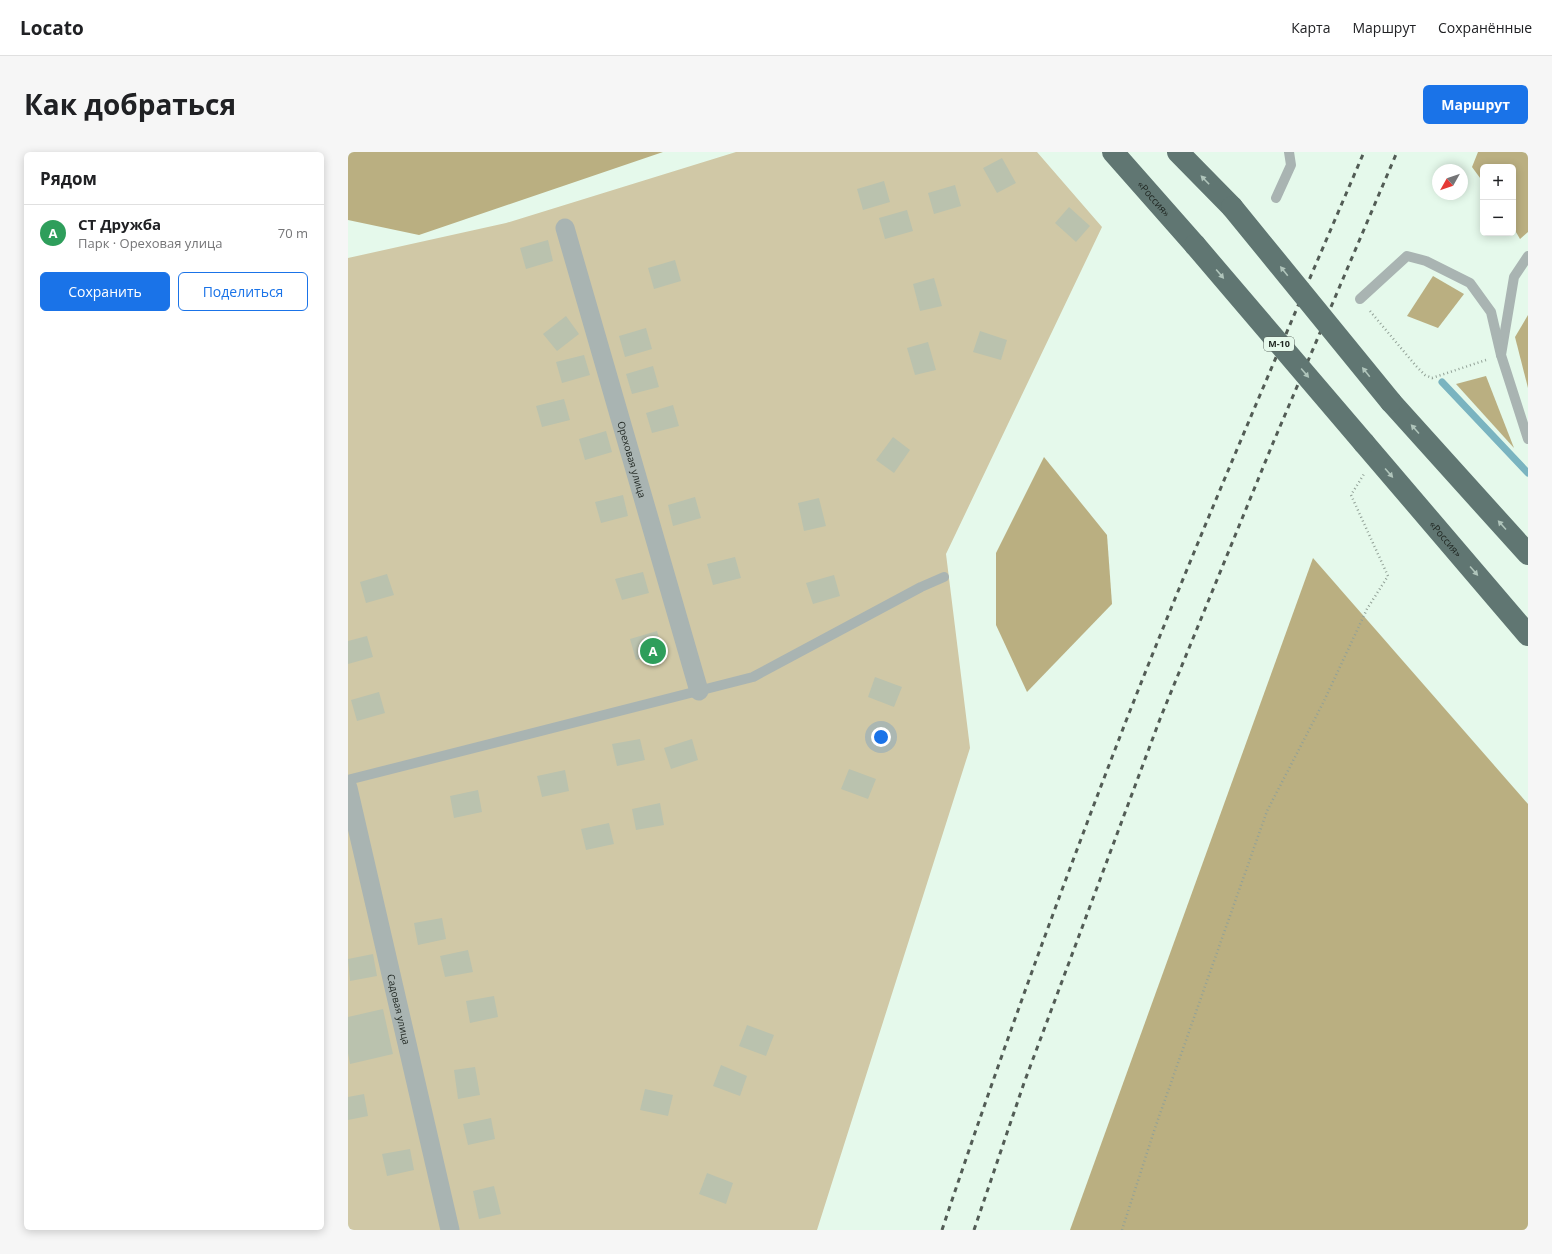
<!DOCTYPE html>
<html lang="ru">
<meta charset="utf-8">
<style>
body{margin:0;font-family:"Open Sans",sans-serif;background:#f6f6f6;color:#202124}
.controls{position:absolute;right:12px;top:12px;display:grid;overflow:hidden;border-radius:6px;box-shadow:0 2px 10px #0003}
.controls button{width:36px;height:36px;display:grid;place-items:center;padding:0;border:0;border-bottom:1px solid #e0e0e0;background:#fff;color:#202124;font:20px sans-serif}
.compass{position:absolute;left:1084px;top:12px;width:36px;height:36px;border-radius:50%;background:#fff;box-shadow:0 2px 10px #0003;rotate:230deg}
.you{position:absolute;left:533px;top:585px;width:14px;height:14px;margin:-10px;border:3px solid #fff;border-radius:50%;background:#1a73e8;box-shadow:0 0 0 6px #1a73e833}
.badge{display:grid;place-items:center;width:26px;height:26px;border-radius:50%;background:#1a73e8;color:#fff;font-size:13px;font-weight:700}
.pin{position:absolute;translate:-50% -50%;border:2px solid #fff;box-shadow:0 1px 4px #0006}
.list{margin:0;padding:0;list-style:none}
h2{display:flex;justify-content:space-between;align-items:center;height:52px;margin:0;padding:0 16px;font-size:17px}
h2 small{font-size:13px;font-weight:400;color:#757577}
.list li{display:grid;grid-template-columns:26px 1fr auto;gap:12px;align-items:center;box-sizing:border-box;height:56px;padding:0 16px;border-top:1px solid #e0e0e0}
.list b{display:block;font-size:15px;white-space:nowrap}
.list p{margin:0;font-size:13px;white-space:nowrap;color:#757577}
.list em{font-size:13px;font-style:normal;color:#757577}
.actions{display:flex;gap:8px;padding:12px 16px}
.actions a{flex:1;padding:9px 0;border:1px solid #1a73e8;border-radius:6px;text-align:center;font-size:14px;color:#1a73e8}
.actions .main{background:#1a73e8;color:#fff}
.map{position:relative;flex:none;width:1180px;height:1078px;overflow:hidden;border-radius:6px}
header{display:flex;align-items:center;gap:24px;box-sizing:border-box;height:56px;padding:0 20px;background:#fff;border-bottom:1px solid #e0e0e0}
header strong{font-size:19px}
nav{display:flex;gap:22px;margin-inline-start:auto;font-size:14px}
.intro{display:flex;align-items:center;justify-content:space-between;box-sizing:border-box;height:96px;padding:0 24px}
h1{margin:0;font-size:28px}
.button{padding:10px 18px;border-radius:6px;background:#1a73e8;color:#fff;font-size:14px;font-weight:700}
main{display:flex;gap:24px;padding:0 24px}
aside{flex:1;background:#fff;border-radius:6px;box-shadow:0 2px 10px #0003}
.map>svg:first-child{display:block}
.green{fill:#d0c8a6}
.forest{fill:#baaf81}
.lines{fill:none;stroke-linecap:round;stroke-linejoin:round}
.stream{stroke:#7ab4c0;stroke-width:7}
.building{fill:#bac2ae}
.path{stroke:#92a197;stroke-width:2.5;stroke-dasharray:1 3;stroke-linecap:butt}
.service{stroke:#a9b4b2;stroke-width:10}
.minor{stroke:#a9b4b2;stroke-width:19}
.trunk{stroke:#607672;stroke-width:22}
.rail{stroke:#525c55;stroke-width:3;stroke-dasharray:5 5;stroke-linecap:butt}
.trunk-bridge{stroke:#607672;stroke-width:22}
.oneway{fill:#b0c5bb}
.labels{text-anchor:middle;stroke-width:4;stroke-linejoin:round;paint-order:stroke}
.shield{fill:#e5f9eb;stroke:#5a655e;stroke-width:1}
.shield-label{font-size:9px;font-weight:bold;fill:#1f2621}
.street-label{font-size:10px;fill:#1f2621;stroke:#e5f9eb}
</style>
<header>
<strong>Locato</strong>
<nav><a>Карта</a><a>Маршрут</a><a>Сохранённые</a></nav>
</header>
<div class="intro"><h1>Как добраться</h1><a class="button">Маршрут</a></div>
<main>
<aside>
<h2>Рядом<small></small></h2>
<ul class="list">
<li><span class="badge" style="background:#2e9e5b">A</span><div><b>СТ Дружба</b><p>Парк · Ореховая улица</p></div><em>70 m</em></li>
</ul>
<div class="actions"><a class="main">Сохранить</a><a>Поделиться</a></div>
</aside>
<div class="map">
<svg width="1180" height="1078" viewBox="0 0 1180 1078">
<rect width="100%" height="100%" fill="#e5f9eb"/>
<polygon class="green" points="388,0 689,0 754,75 598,402 622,596 469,1078 0,1078 0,106 158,71"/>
<g class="forest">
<polygon points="0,0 315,0 71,83 0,68"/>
<polygon points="1130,0 1180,0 1180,80 1172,87 1165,75 1165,15 1135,15 1135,30 1124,15"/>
<polygon points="1085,124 1116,142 1090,176 1059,164"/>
<polygon points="1180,163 1180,236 1167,185"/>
<polygon points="1138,224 1166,296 1108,232"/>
<polygon points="696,305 759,383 764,452 679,540 648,473 648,401"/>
<polygon points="965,406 1180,652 1180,1078 722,1078"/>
</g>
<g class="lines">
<polyline class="stream" points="1094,230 1180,321"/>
</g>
<g class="building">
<polygon points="654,6 668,31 649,41 635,16"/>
<polygon points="536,29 542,50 515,58 509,37"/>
<polygon points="607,33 613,54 586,62 580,41"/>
<polygon points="721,55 742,74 728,90 707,71"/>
<polygon points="559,58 565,79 537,87 531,66"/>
<polygon points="200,88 205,109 178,117 172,96"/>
<polygon points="327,108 333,129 306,137 300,116"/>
<polygon points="586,126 594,154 572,159 565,132"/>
<polygon points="218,164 231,182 209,199 195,182"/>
<polygon points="298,176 304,197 277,205 271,184"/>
<polygon points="632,179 659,188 653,208 625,200"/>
<polygon points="580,190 588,218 567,223 559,196"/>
<polygon points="236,203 242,223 214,231 208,210"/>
<polygon points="305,214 311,235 284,242 278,222"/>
<polygon points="216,247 222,268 194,275 188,254"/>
<polygon points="325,253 331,274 304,281 298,261"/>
<polygon points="258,279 264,300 237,308 231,287"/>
<polygon points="545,285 562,298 546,321 528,308"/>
<polygon points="275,343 280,364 253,371 247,350"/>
<polygon points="347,345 353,366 325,374 320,353"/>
<polygon points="471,346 478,374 456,379 450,351"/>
<polygon points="387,405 393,426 365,433 359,412"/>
<polygon points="295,420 301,441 274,448 267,427"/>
<polygon points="39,422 46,443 18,451 12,430"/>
<polygon points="486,423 492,444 465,452 458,431"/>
<polygon points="309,479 315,500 288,508 282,487"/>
<polygon points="19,484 25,505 0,512 0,489"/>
<polygon points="527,525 554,535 546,555 520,545"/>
<polygon points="31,540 37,561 9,569 3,548"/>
<polygon points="292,587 297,608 269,614 264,592"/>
<polygon points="344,587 350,608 323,617 316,596"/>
<polygon points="501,617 528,627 520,647 493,637"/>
<polygon points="217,618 221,639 194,645 189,624"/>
<polygon points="130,638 134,660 106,666 102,644"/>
<polygon points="312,651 316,673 288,678 284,657"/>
<polygon points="261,671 266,692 238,698 233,677"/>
<polygon points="94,766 98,787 70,793 66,771"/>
<polygon points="120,798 125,820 97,825 92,804"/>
<polygon points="25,802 29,824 2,829 0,807"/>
<polygon points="146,844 150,865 122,871 118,849"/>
<polygon points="35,857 45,902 2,912 0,901 0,865"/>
<polygon points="399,873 426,883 418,904 391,894"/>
<polygon points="373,913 399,924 392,944 365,934"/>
<polygon points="127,915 132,943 110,947 106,918"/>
<polygon points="297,937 325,943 320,964 292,958"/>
<polygon points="16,942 20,964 0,968 0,945"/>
<polygon points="143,966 147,987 120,993 115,972"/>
<polygon points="62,997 66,1018 39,1024 34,1002"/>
<polygon points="359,1021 385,1031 378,1052 351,1042"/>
<polygon points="146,1034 153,1062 131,1067 125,1039"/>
</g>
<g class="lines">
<g class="path">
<polyline points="1022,159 1068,214 1077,223 1084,226 1138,208"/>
<polyline points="774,1078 807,976 919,659 975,551 1019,457 1040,424 1003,343 1016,322"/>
</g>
<g class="service">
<polyline points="928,46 943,13 941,0"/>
<polyline points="1180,104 1166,125 1153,203 1180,287"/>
<polyline points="1012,147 1059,104 1078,109 1122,131 1143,160 1153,203"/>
<polyline points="0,628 405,525 573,435 596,425"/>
</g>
<g class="minor">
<path id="s1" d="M 217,76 L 351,539"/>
<path id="s2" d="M 0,636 L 102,1078"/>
</g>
<g class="trunk">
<path id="s3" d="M 765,0 L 847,93"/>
<polyline points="830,0 884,55"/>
<polyline points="1043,250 1180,402"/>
<path id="s4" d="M 1016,291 L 1180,483"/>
</g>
<g class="rail">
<path d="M 594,1078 C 651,907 713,737 778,569 C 853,378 935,189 1016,0"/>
<polyline points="626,1078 676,931 812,567 925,291 1049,0"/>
</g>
<g class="trunk-bridge">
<polyline points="884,55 1043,250"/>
<polyline points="847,93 1016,291"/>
</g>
</g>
<defs><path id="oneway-solid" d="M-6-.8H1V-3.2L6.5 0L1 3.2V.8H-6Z"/></defs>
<g class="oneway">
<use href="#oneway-solid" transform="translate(857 28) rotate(-134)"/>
<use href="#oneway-solid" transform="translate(936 119) rotate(-129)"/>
<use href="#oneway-solid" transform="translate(872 122) rotate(50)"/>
<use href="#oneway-solid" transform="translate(1018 220) rotate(-129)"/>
<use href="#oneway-solid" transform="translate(957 221) rotate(50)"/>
<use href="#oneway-solid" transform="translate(1067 277) rotate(-132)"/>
<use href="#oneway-solid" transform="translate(1041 321) rotate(49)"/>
<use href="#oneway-solid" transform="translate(1154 373) rotate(-132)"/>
<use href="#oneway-solid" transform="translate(1126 419) rotate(49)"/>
</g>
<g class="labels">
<rect class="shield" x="916" y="185" width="30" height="14" rx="3"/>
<g class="shield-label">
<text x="931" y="195">М-10</text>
</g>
<g class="street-label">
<text dy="4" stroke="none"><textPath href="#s3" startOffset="62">«Россия»</textPath></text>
<text dy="4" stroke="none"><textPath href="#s1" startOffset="241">Ореховая улица</textPath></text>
<text dy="4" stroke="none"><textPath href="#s4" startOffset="126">«Россия»</textPath></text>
<text dy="4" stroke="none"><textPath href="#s2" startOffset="227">Садовая улица</textPath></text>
</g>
</g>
</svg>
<div class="controls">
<button>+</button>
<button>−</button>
</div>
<svg class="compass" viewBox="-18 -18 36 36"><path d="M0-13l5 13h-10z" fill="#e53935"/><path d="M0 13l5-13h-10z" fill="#757577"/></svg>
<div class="you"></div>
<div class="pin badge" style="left:305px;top:499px;background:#2e9e5b">A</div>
</div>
</main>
